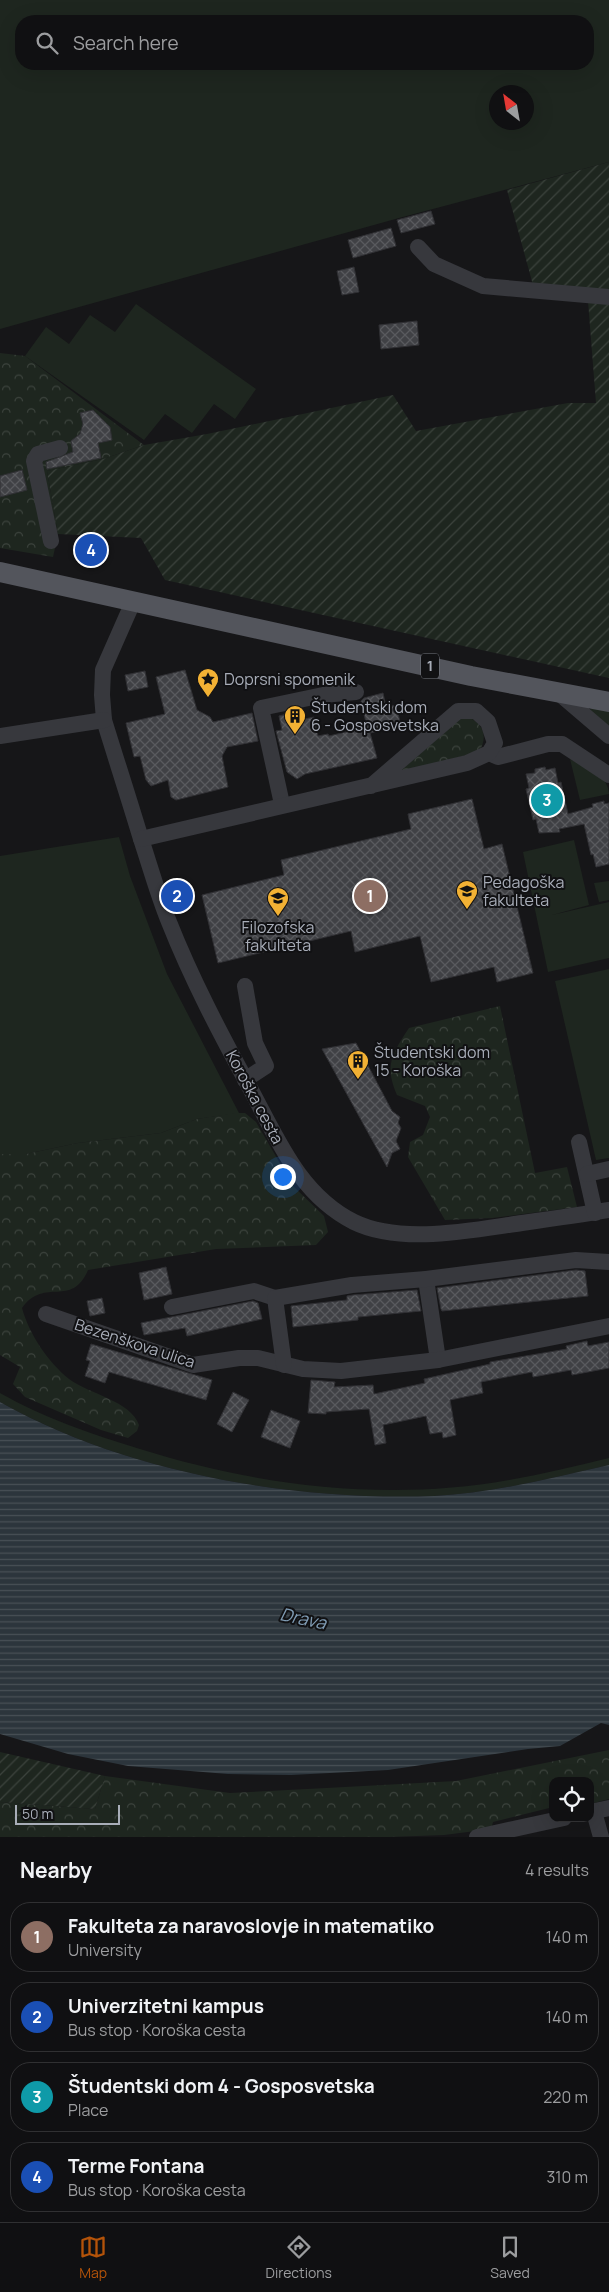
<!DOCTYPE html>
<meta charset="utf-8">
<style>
body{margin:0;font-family:Manrope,sans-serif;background:#1e1e20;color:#f1f3f6}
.controls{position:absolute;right:15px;bottom:15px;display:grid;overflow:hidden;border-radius:10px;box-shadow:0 5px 20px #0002}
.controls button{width:45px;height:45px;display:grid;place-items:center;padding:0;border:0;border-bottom:1px solid #303032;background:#101012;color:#f1f3f6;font:25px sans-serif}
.compass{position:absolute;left:489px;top:85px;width:45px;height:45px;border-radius:50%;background:#101012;box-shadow:0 5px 20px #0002;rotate:329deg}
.scale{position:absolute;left:15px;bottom:12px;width:105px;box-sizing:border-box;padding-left:5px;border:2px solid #a8adb8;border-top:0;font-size:14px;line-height:18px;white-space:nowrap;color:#a8adb8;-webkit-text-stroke:4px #111113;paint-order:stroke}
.you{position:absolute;left:282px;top:1176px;width:18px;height:18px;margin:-12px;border:4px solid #fff;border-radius:50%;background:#1a73e8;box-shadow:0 0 0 8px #1a73e833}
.badge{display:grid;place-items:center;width:32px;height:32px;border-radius:50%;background:#b45309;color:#fff;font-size:16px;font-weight:700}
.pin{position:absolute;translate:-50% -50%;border:2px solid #fff;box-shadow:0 1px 5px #0006}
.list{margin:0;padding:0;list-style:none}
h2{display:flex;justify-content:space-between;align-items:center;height:65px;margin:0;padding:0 20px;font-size:21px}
h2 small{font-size:16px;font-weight:400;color:#9c9d9f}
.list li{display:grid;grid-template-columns:32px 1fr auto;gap:15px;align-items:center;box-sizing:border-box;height:70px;margin:0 10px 10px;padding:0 10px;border:1px solid #303032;border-radius:20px}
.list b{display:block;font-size:19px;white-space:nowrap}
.list p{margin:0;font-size:16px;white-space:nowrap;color:#9c9d9f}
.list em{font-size:16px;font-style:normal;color:#9c9d9f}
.icon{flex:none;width:28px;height:28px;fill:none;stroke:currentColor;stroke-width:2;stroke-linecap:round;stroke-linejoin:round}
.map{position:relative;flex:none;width:609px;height:1837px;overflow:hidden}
.search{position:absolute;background:#101012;box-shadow:0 5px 20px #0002;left:15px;right:15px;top:15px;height:55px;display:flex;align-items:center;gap:12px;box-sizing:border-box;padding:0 18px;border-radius:20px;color:#9c9d9f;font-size:19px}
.sheet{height:385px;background:#101012}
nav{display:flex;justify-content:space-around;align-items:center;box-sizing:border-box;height:70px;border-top:1px solid #303032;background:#101012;font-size:14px;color:#9c9d9f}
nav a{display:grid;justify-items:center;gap:2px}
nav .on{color:#b45309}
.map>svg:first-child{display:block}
.grass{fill:#1e261f;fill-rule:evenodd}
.forest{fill:url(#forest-crowns)}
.garden{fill:url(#garden-furrows)}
.water{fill:url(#water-rules)}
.building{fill:url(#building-cross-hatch);stroke:#303034}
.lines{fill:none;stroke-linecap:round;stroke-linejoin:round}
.minor{stroke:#37383d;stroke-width:16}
.major{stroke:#53555c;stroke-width:20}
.labels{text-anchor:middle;stroke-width:4;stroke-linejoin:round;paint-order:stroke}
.shield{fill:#111113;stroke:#7b7e86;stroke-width:1}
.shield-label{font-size:15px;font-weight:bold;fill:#a8adb8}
.poi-label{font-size:16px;fill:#a8adb8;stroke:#111113;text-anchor:start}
.street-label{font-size:16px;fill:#a8adb8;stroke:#111113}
.water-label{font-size:18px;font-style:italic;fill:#7f9bb3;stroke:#111113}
</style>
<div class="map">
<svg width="609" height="1837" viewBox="0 0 609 1837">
<defs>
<pattern id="forest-crowns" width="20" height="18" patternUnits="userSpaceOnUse" patternTransform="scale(1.25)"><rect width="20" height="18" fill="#1e261f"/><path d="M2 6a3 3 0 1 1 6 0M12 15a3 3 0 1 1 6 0" fill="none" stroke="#3c433d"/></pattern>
<pattern id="garden-furrows" width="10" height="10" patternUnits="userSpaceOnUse" patternTransform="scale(1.25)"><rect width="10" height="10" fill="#1e261f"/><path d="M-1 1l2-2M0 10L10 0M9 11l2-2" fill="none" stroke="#3c433d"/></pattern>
<pattern id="water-rules" width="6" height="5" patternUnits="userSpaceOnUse" patternTransform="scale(1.25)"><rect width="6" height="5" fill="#2c353c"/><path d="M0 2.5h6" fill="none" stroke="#485056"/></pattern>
<pattern id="building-cross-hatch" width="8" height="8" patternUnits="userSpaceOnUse" patternTransform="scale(1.25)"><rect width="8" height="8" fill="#404145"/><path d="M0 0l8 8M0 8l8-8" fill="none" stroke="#595a5e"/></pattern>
</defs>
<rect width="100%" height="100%" fill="#161618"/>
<g class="grass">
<path d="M 0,0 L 609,0 L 609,162 L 399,218 L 0,329 ZM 21,21 L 588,21 L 588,64 L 21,64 ZM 496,92 L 526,92 L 526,122 L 496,122 Z"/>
<polygon points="136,304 256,389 235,419 214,404 192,433 165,414 144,440 25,356 46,327 69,344 90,315 115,332"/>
<polygon points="593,708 609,711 609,728 589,710"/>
<path d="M 570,759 C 584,767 609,775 609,794 L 580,800 Z"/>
<polygon points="119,837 130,876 167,974 239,1113 197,1119 161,1133 78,1143 26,1154 0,1154 0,856"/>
<polygon points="574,840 589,905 552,915 609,902 609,958 548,972 523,852"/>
<polygon points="609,881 609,900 599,902 594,883"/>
<polygon points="609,969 609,1158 596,1160 555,981"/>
<path d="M 0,1393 C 44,1418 91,1434 140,1449 C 258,1486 386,1502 509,1480 C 543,1474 576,1466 609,1458 L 609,1465 C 551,1478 494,1493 434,1496 C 292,1501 126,1473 0,1402 Z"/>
</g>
<g class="forest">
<polygon points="0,353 25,356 144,445 103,459 47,471 58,534 53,557 0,548"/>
<path d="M 468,717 C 484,724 488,737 479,752 L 399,772 L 460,719 Z"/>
<path d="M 500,1006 L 535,1173 L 567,1167 L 577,1207 L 492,1218 L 445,1220 L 408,1157 L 410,1142 L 423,1135 L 430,1117 L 425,1106 L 397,1095 C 384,1065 392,1054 409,1028 Z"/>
<path d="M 235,1113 L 245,1113 L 256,1122 L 293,1186 L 324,1216 L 328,1232 L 316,1245 L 216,1249 L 88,1270 C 71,1309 45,1276 22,1308 C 29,1334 48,1362 69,1379 C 89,1394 131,1401 139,1425 L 137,1431 L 128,1438 L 101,1430 L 25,1397 L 13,1384 L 20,1367 L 0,1355 L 0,1154 L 26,1154 L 78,1143 L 161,1133 L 197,1119 Z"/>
<polygon points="609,1750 609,1799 590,1804 590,1781 553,1781 553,1807 493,1822 491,1829 444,1835 389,1837 0,1837 0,1802 95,1809 105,1776 230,1793 327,1788 456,1781"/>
</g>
<g class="garden">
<polygon points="609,162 609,678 165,580 141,538 58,534 47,471 103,459 144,445 207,434 393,395 416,431 568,403 596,403 588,301 536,296 507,190"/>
<polygon points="0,1752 105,1776 95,1809 0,1802"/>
</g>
<path class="water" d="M 0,1402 C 126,1473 292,1501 434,1496 C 494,1493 551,1478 609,1465 L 609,1725 L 601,1723 L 560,1746 L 528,1749 L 388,1770 L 291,1775 L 228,1774 L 128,1766 L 68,1754 L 0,1734 Z"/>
<g class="building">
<polygon points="431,211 435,224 401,233 397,220"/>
<polygon points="391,228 396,246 353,258 348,240"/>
<polygon points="354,267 359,292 342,295 337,271"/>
<polygon points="417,321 419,345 381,349 379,325"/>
<polygon points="93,410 110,427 112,440 98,443 101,458 47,469 46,462 73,452 71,441 80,434 83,424 80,413"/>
<polygon points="22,470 27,490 0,497 0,476"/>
<polygon points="185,670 197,710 210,717 213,722 252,713 258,741 227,747 222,756 228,787 176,800 171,797 168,780 151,786 146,780 140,756 134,757 126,723 165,714 156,677"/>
<polygon points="145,671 148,687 128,691 125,675"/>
<polygon points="383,693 386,707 396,705 401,726 370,733 377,758 305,774 297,779 287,772 276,731 282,730 279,716 299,711 300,720 314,717 318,736 328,734 329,736 367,727 361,701 364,698"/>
<polygon points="545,767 546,770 555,768 558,783 561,782 568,814 593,807 592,804 604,801 604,804 609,803 609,864 596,867 593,854 591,855 584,824 559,829 560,832 539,833 536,819 533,820 526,789 529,788 526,774 535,773 535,769"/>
<polygon points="472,799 484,849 502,844 533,973 497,982 494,967 431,982 420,936 355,952 351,931 218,963 202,895 284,875 281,860 411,829 408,814"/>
<polygon points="356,1043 392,1111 400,1117 398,1123 401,1128 396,1141 400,1149 392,1153 387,1167 322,1049"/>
<polygon points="166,1267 172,1294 144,1300 139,1273"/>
<polygon points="576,1270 585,1271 588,1296 442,1311 441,1309 437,1288"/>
<polygon points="417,1290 421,1311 358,1317 358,1320 293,1327 291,1306 347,1300 347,1296 353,1295"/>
<polygon points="102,1298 105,1313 90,1316 87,1301"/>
<polygon points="253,1301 258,1303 262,1319 187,1336 185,1328 144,1335 141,1323"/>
<polygon points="587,1341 588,1346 609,1342 609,1368 572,1375 571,1370 533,1377 532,1372 481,1382 483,1393 450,1400 456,1435 443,1438 442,1432 430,1434 426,1416 383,1425 386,1443 375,1445 369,1409 326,1412 326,1414 308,1413 311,1380 335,1382 334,1387 373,1385 374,1394 425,1383 424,1379 490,1364 490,1362 567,1349 566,1346"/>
<polygon points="91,1344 212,1380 206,1400 109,1372 105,1383 85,1376 90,1361 86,1360"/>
<polygon points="233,1392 249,1400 232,1432 217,1424"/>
<polygon points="271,1410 300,1421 290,1448 261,1437"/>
</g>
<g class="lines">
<g class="minor">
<polyline points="418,247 434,264 483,286 609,297"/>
<polyline points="51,541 34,461 38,454 60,448"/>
<path d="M 133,602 L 103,670 L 102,695 L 104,720 C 116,759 129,799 141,839 C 150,866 158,895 169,922 C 192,980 221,1035 251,1090 C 278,1140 300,1195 354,1222 C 401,1245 472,1230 522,1223 C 551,1219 580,1215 609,1210"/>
<polyline points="561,695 609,736"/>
<polyline points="0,736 104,720"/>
<polyline points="489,753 498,757 548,744 562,744 609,775"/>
<polyline points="282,804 261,708 323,695 356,692"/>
<polyline points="141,839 467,763 489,753 495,743 488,722 476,711 458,711 371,786"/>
<polyline points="245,986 255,1043 266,1066 245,1080"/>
<polyline points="579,1142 595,1213"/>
<polyline points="587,1174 609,1169"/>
<polyline points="426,1279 438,1360"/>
<polyline points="172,1307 254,1291 275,1298"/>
<polyline points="46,1314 193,1365 239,1358 258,1358 303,1369 341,1371 438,1360 609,1326"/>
<polyline points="284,1365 275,1298 352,1285 426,1279 576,1260 609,1262"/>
<polyline points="590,1812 609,1808"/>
<polyline points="594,1812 601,1837"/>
<polyline points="477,1837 564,1818"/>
</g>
<polyline class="major" points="0,572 471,676 609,702"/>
</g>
<defs>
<g id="sight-pin" transform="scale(1.125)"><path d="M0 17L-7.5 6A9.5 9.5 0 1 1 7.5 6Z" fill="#f2b134" stroke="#111113"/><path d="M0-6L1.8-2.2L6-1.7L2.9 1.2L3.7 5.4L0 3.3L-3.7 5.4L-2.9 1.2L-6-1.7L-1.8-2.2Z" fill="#111"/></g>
<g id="building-pin" transform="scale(1.125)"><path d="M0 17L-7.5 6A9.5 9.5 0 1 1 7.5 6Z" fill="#f2b134" stroke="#111113"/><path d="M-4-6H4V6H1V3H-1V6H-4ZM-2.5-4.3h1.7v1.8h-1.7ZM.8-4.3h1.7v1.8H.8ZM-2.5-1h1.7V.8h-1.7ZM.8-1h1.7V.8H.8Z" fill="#111"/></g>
<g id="university-pin" transform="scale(1.125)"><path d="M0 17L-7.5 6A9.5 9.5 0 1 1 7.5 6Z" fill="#f2b134" stroke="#111113"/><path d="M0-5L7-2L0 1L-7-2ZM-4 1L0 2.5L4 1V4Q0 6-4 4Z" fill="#111"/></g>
</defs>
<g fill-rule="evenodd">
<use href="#sight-pin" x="208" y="679"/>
<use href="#building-pin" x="295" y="716"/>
<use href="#university-pin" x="467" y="891"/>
<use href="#university-pin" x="278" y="898"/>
<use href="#building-pin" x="358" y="1061"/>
</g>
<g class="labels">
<rect class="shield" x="421" y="653.5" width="18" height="25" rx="4"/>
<g class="shield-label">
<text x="430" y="671">1</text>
</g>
<g class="poi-label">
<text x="224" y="685">Doprsni spomenik</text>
<text x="311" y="713">Študentski dom<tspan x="311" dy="18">6 - Gosposvetska</tspan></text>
<text x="483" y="888">Pedagoška<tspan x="483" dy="18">fakulteta</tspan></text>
<text x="278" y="933" text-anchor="middle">Filozofska<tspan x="278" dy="18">fakulteta</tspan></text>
<text x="374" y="1058">Študentski dom<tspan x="374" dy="18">15 - Koroška</tspan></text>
</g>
<g class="street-label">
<text transform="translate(255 1097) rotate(62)" y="6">Koroška cesta</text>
<text transform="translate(135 1343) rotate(18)" y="6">Bezenškova ulica</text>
</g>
<g class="water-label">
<text transform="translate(303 1619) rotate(12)" y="6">Drava</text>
</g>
</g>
</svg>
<div class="controls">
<button><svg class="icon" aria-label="locate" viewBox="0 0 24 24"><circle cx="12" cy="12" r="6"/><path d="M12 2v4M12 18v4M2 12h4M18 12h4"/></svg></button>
</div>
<svg class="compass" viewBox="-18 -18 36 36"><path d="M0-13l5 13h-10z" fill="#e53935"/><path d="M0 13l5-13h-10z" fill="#9c9d9f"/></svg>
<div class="scale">50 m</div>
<div class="you"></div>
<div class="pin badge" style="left:370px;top:896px;background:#8d6e63">1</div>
<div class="pin badge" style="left:177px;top:896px;background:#1a4fb4">2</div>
<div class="pin badge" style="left:547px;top:800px;background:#0f9aa8">3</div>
<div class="pin badge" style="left:91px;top:550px;background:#1a4fb4">4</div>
<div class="search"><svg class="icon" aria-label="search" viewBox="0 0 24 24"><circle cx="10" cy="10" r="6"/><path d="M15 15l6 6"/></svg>Search here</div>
</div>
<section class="sheet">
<h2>Nearby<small>4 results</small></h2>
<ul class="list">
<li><span class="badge" style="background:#8d6e63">1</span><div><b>Fakulteta za naravoslovje in matematiko</b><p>University</p></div><em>140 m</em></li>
<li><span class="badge" style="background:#1a4fb4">2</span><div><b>Univerzitetni kampus</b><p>Bus stop · Koroška cesta</p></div><em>140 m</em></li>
<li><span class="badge" style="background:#0f9aa8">3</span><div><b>Študentski dom 4 - Gosposvetska</b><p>Place</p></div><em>220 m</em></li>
<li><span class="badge" style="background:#1a4fb4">4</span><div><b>Terme Fontana</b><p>Bus stop · Koroška cesta</p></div><em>310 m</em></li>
</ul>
</section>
<nav>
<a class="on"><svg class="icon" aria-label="map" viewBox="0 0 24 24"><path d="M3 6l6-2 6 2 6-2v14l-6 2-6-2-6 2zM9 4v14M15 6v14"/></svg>Map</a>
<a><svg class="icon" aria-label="directions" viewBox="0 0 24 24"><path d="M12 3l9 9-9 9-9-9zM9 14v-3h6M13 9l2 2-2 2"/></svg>Directions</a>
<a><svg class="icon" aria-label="saved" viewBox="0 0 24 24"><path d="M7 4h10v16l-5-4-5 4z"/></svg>Saved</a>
</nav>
